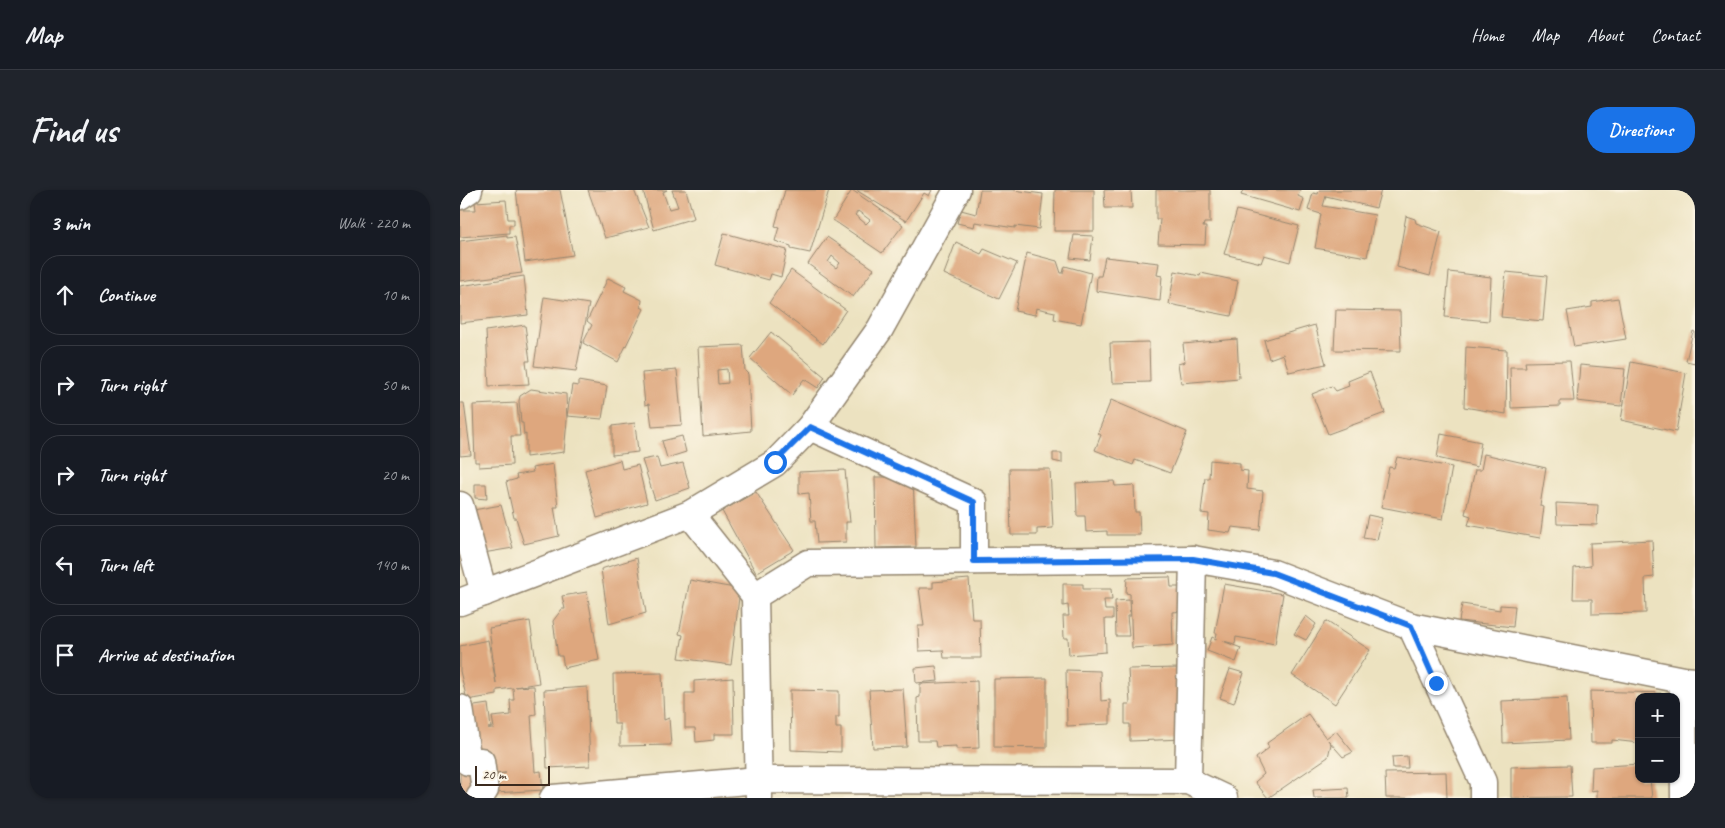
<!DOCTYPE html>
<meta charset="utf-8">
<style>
body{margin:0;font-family:Caveat,sans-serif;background:#20242c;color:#f1f3f6}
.controls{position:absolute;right:15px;bottom:15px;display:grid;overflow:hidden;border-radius:10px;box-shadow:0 1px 4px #0004}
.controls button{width:45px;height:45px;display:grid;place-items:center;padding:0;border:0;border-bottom:1px solid #363941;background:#171b24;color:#f1f3f6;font:25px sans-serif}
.scale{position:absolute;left:15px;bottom:12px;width:75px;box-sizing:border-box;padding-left:5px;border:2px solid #3b2a1e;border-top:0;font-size:14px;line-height:18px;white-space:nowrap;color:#3b2a1e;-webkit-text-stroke:4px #fcf5e5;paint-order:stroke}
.stop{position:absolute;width:15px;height:15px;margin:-11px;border:4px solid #1a73e8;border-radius:50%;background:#fff}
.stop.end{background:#1a73e8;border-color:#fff;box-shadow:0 1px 5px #0008}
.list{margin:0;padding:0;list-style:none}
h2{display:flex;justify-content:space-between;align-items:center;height:65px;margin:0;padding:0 20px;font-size:21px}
h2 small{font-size:16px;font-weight:400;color:#9ea1a6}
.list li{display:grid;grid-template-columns:32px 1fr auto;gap:15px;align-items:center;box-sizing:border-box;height:80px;margin:0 10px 10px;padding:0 10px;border:1px solid #363941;border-radius:20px}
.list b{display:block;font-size:19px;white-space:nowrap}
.list em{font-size:16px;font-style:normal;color:#9ea1a6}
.icon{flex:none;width:28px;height:28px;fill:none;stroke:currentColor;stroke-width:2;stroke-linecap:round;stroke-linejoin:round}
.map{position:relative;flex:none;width:1235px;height:608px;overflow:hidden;border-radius:20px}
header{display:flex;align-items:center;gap:30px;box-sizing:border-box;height:70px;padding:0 25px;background:#171b24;border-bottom:1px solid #363941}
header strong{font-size:24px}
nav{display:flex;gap:28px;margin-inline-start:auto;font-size:18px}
.intro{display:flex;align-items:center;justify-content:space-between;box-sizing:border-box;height:120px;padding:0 30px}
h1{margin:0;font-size:35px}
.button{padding:12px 22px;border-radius:20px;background:#1a73e8;color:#fff;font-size:18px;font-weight:700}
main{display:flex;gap:30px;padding:0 30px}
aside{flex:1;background:#171b24;border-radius:20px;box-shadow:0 1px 4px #0004}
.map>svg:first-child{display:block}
.building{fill:#dea77e;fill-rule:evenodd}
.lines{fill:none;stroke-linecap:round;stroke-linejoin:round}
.minor-casing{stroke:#94866f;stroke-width:29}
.minor{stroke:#fff;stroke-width:26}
.route{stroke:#1a73e8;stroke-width:6}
</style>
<header>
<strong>Map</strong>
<nav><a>Home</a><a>Map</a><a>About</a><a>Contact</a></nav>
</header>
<div class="intro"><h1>Find us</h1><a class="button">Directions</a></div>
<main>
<aside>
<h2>3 min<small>Walk · 220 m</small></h2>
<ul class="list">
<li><svg class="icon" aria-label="ahead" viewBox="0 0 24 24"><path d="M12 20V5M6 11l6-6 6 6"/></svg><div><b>Continue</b></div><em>10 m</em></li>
<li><svg class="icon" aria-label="right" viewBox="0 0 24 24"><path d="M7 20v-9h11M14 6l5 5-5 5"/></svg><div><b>Turn right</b></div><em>50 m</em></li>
<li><svg class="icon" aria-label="right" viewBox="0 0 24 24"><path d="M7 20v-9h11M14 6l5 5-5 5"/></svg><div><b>Turn right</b></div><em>20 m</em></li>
<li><svg class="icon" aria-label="left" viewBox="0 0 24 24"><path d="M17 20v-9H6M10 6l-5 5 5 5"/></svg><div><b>Turn left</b></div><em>140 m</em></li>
<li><svg class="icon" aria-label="arrive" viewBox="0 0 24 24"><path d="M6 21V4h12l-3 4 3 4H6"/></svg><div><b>Arrive at destination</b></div></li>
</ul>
</aside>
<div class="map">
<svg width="1235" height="608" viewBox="0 0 1235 608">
<rect width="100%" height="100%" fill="#fcf5e5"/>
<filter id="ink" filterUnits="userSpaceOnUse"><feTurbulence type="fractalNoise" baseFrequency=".02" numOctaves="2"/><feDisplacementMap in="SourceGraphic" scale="10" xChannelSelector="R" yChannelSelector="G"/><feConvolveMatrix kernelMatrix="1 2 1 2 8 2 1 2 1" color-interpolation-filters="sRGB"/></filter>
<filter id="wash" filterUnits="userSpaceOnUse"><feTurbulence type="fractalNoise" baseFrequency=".0096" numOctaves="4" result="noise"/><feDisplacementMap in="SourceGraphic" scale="20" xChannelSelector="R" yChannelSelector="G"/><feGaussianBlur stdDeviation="1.12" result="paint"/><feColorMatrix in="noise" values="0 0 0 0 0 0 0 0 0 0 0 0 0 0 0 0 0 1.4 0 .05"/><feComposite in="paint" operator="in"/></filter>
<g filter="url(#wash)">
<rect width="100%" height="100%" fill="#ece2c0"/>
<g id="blocks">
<g class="building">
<polygon points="56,0 100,0 113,65 65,72"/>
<polygon points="128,0 174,0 189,37 145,48"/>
<polygon points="183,0 207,0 203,2 209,19 218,17 212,0 226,0 234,28 194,40"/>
<polygon points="325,0 369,0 350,63 331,59 331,56 315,51 319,37 315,36"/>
<path d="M 392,0 L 443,35 L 422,63 L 373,30 ZM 398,21 L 410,30 L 406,34 L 395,25 Z"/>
<polygon points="396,0 472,0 469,6 464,3 446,31"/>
<polygon points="520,0 553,0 583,4 579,39 555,36 555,38 515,32 514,37 497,33 501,20 516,24"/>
<polygon points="595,0 634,0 634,41 594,41"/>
<polygon points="644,0 671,0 672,18 645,18"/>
<polygon points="696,0 750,0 750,33 744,33 743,37 746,37 745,55 698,54 700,29 696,29"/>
<polygon points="783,0 840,0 838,6 844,9 840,22 781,5"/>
<polygon points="859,0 921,0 916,18 866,6 863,16 915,25 907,67 855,58 861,24 848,20 853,3 858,4"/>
<polygon points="46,10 48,29 54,29 54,35 49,35 49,43 0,47 0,20 16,20 15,12"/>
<polygon points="777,20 839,36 830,72 804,65 801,73 764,64"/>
<polygon points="946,26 955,29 956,33 981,42 970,86 937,77"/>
<polygon points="264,43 327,60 321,87 311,84 309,90 255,75"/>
<polygon points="47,45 47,48 55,47 62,83 0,91 0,51"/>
<polygon points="614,45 633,46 630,70 610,68"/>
<path d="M 367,47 L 414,79 L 393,107 L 348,74 ZM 372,66 L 380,73 L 376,78 L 368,72 Z"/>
<polygon points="496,52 521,64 524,59 557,73 539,109 484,84"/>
<polygon points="567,63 597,71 601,83 603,83 605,76 631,83 621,134 594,129 595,122 576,118 575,125 555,121"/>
<polygon points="645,67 699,73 697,85 702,86 700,111 636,101 637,86 641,86"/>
<polygon points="331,80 386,120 363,154 309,113"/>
<polygon points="715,81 740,86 741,83 778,91 771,126 709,114"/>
<polygon points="989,82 1031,87 1029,131 985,127"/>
<polygon points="1046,82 1087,86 1083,131 1041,127"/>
<polygon points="64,86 68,125 0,133 0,96"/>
<polygon points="148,88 166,97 164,101 182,110 181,117 184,119 158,172 123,153 132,135 127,131"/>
<polygon points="84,107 129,114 116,181 74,176"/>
<polygon points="1158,108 1166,149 1114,157 1107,121 1132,117 1132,112"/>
<polygon points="876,120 940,121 941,161 874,160"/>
<polygon points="65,135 70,171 66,171 69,194 29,196 26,141"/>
<polygon points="855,135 866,174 829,182 823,164 809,169 804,150"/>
<polygon points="1233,141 1235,142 1235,173 1226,171"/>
<polygon points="311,142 365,187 358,198 344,189 332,205 290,168"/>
<polygon points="777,149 779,188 721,193 718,174 725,172 723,154"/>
<polygon points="689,152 690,192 652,193 650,153"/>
<path d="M 283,155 L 285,181 L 288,184 L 291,241 L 243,246 L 238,157 ZM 267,179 L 268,193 L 258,194 L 257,180 Z"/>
<polygon points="1006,157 1047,160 1046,224 1004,217"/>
<polygon points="1110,171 1114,211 1100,211 1100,216 1051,218 1050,177 1066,177 1065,172"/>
<polygon points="1171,172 1226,183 1216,242 1161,230"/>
<polygon points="1120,175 1165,179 1161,216 1117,211"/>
<polygon points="217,180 222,235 192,237 189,214 185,215 182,183"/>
<polygon points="910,182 925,223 868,244 852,204 872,196 876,201 889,196 888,191"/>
<polygon points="118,191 147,196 142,229 107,226 112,195 118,196"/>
<polygon points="71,199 106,204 107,231 104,262 66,267 66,244 64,245 63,233 61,233 59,211 60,206"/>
<polygon points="651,210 727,242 710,283 675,270 673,275 635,260 641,245 638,243"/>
<polygon points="0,213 4,213 11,265 0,266"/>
<polygon points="57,213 60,246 51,246 52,275 19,277 19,272 15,272 13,215"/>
<polygon points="175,233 178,262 152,265 152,236"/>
<polygon points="981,244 1021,252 1017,277 977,268"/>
<polygon points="222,246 226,262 207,268 202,251"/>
<polygon points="593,263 602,263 602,273 593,271"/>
<polygon points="1024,264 1086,278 1080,316 1084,317 1080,348 1008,335 1011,326 1005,324 1015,280 1021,280"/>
<polygon points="197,267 200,278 223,273 230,298 195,310 182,270"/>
<polygon points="937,267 992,277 983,329 921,317 929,277 934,278"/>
<polygon points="160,270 162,279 178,275 187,313 137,328 125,280"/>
<polygon points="750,270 780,273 780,280 788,281 787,299 803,301 800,340 772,337 770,343 748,340 749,324 741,323 745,288 749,288"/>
<polygon points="93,274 98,317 94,317 99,346 64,354 56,328 54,328 46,292 57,289 56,285 73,282 72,278"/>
<polygon points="549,279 590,279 593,338 577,339 577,345 551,345"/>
<polygon points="385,280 390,332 386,332 386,352 357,353 355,331 351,331 349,303 339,304 339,282"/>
<polygon points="415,287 453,287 456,357 416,358"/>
<polygon points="654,291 655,296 674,295 675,322 679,322 680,345 647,345 647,341 626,342 625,326 617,326 616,293"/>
<polygon points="15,294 26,294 27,309 15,308"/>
<polygon points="296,302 334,360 296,383 262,321"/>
<polygon points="1096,313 1138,315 1137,335 1097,334"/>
<polygon points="41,315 53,358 17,364 8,321"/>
<polygon points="908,325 922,328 917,350 903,348"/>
<polygon points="1192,350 1194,387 1185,388 1186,423 1132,424 1132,409 1113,409 1114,378 1131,376 1130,353"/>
<polygon points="177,368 186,423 149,434 141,379"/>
<polygon points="710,387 711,397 726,397 726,421 712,422 713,455 672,458 670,404 666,403 667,388"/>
<polygon points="509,389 512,429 520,429 521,468 484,468 483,460 459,461 458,436 464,436 459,398 473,398 473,392"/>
<polygon points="230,390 280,399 271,475 219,468 223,445 219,444"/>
<polygon points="603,394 623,394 623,399 651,399 652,410 644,410 645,420 653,420 653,429 645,429 646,462 609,465 608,448 604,448 603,426 609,426 608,415 603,416"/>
<polygon points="764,394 823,404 815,454 776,447 775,454 763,451 781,458 776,472 747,461 752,447 756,449 757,443 755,443"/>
<polygon points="127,402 139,470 104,478 102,466 98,466 93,431 102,419 105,419 102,406"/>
<polygon points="669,410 670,426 667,426 669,446 656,446 655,411"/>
<polygon points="1002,414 1040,420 1040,415 1055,416 1053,437 999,431"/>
<polygon points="846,426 856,434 846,450 834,444"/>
<polygon points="70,431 79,493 55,497 74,496 76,524 71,525 75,582 81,581 83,600 35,603 33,585 46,583 32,584 30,561 17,562 8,517 28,514 31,538 28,538 34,538 32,527 51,525 50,510 54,510 53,498 37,500 37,505 7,510 0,481 0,456 28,450 36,493 29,438"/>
<polygon points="866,431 910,460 875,514 832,485"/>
<polygon points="476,476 478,491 456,493 455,478"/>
<polygon points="721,478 725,549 670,551 670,534 665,534 665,514 670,514 668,479"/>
<polygon points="770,479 784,483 774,513 760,508"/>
<polygon points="606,480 640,481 641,511 650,510 650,534 607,536"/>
<polygon points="202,483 204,530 209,528 211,555 160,556 160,534 154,534 153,484"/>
<polygon points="273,488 274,544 254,544 254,550 236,552 235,538 225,538 225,503 234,503 234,491"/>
<polygon points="587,488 587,558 534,557 534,489"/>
<polygon points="517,491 519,558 496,559 496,556 476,557 475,551 458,551 457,508 460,507 460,494"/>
<polygon points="127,497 130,576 87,578 84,500"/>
<polygon points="443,499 447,557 413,558 409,500"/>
<polygon points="330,500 379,501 379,527 376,527 376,538 381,538 381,562 331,560"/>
<polygon points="1130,501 1201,503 1201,507 1179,507 1179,553 1152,550 1152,553 1131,553"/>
<polygon points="1107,508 1109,550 1043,553 1042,511"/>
<polygon points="848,524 866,548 876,541 893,562 883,567 868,550 871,554 868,567 808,608 795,592 804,584 796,568 809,558 807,553"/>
<polygon points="947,566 948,578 933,578 932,567"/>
<polygon points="1179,574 1179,589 1190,589 1192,608 1137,608 1137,600 1131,601 1132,577"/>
<polygon points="1110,575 1112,607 1051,608 1051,577"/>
<polygon points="0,579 13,579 13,603 0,604"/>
<polygon points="986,582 987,608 926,608 925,583"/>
<polygon points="888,598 889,608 854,608 853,600"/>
</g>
</g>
</g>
<g filter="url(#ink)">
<use href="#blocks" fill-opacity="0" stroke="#94866f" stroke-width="1"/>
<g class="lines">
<g class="minor-casing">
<g id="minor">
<polyline points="0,6 9,0"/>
<polyline points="350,237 514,312 514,371"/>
<polyline points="0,315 24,403"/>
<polyline points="230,324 295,406"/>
<polyline points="0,412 230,324 315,273 350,237 420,139 497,0"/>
<polyline points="951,436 1023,592 1023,608"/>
<polyline points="1223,490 1224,608"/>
<polyline points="0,518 8,572 21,571 25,600 19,608"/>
<polyline points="728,591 733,369"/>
<polyline points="93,608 298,590 728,591 764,608"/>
<polyline points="299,608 295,406 348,373 733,369 813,383 951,436 1223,490 1235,491"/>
</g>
</g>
<use href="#minor" class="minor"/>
</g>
</g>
<g class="lines" filter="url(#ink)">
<polyline class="route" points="315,272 350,237 514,312 514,371 733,369 813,383 951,436 976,493"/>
</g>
</svg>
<div class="controls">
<button>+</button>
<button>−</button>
</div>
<div class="scale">20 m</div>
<div class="stop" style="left:315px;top:272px"></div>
<div class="stop end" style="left:976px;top:493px"></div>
</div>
</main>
